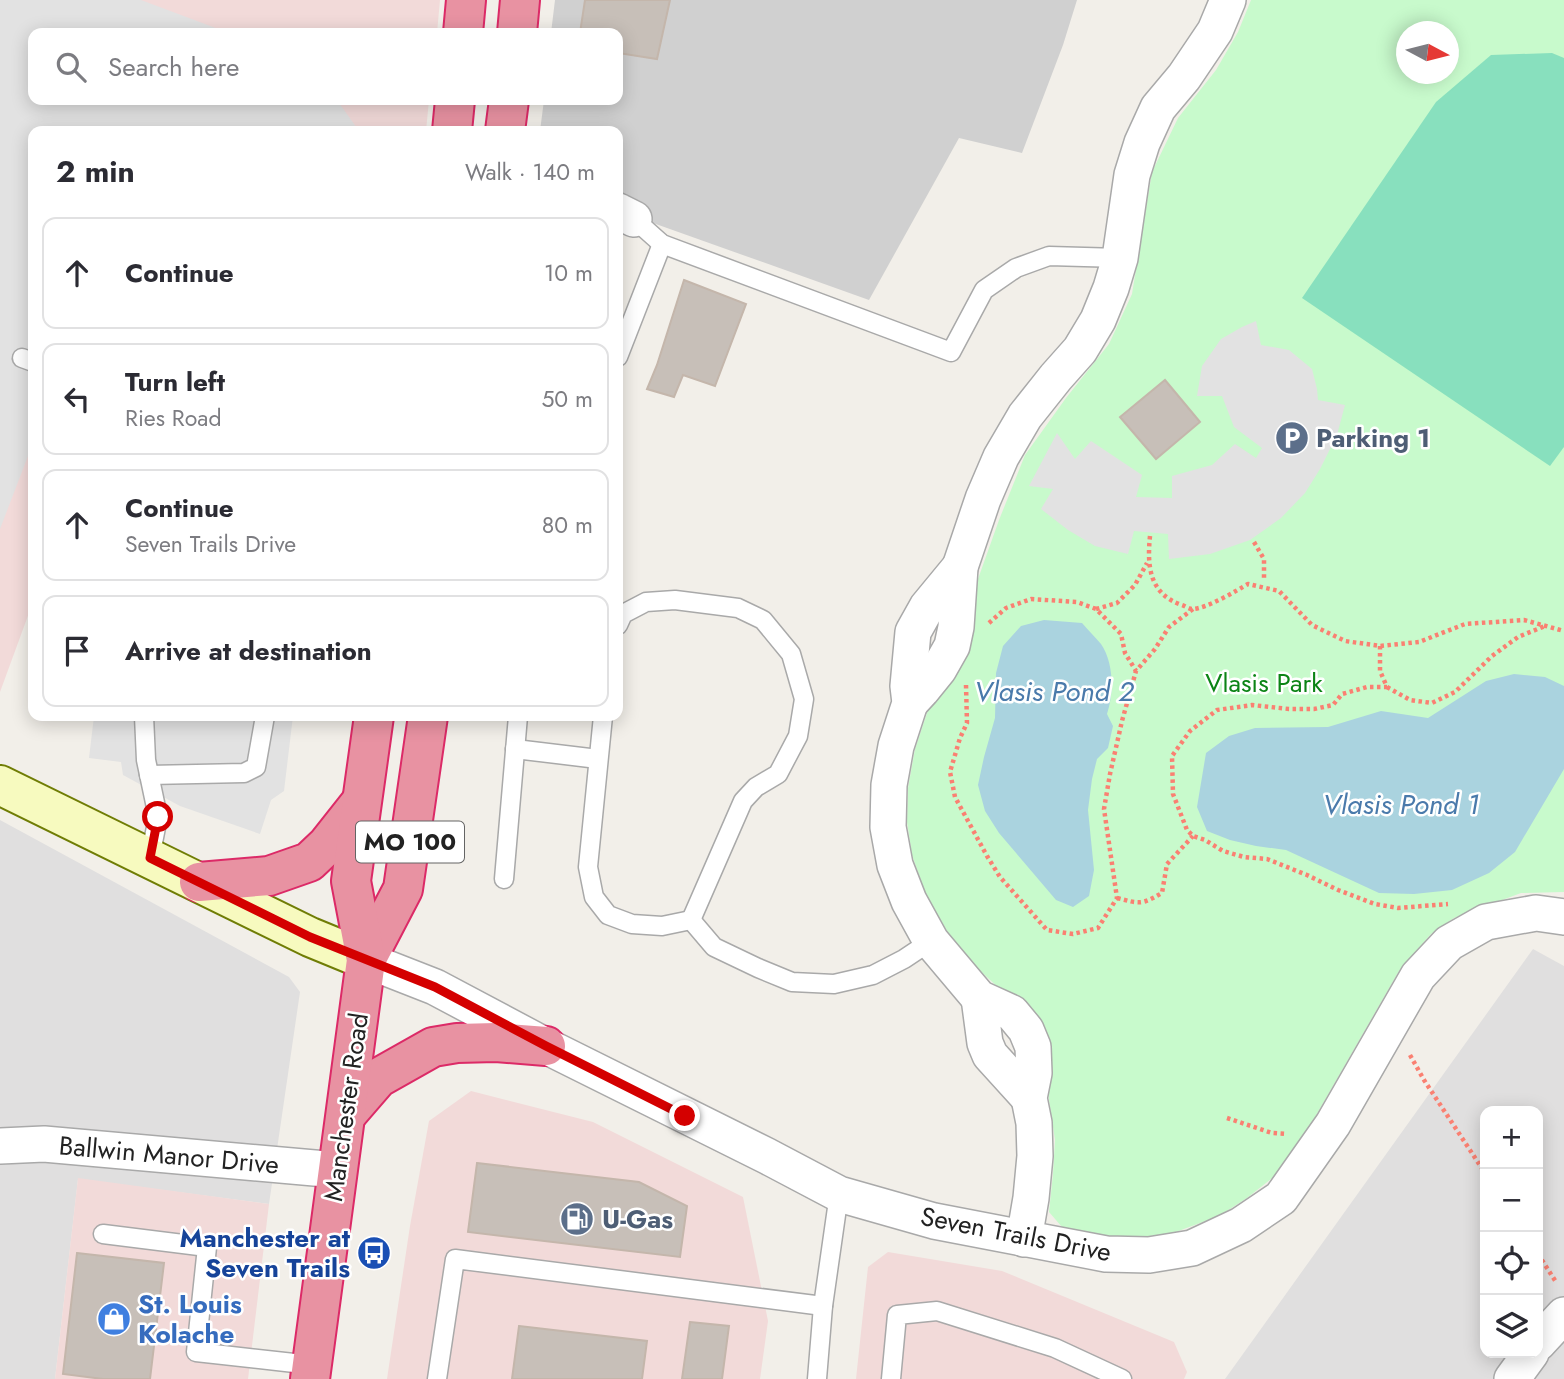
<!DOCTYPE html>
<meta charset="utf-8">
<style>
body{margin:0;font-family:Jost,sans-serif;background:#f7f7f7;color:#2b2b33}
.controls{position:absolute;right:21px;bottom:21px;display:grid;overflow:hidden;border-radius:14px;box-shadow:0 4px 18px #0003}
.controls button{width:63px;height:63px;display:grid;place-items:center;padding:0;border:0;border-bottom:2px solid #e1e1e2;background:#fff;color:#2b2b33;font:35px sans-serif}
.compass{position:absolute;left:1396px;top:21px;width:63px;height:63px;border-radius:50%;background:#fff;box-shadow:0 4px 18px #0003;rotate:97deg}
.stop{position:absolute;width:21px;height:21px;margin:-16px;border:5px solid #d40000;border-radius:50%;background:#fff}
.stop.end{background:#d40000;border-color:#fff;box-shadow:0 2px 7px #0008}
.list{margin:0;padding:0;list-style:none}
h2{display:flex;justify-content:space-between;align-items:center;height:91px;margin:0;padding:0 28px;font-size:30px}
h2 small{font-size:23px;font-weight:400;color:#7c7c81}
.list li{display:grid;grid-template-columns:46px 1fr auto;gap:21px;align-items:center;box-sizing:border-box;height:112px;margin:0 14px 14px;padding:0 14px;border:2px solid #e1e1e2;border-radius:14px}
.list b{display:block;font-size:26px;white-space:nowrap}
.list p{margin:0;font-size:23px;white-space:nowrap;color:#7c7c81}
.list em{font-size:23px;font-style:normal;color:#7c7c81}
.icon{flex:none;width:38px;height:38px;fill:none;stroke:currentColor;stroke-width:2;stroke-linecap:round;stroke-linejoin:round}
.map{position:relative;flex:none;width:1564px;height:1379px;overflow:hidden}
.search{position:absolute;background:#fff;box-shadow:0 4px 18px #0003;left:28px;top:28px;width:595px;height:77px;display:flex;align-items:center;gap:18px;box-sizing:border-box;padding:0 24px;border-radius:14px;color:#7c7c81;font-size:26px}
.panel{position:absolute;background:#fff;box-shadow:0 4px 18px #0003;left:28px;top:126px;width:595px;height:595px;border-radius:14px}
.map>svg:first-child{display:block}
.residential{fill:#e0dfdf;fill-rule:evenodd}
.commercial{fill:#f2dad9}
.religious{fill:#d0d0d0}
.park{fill:#c8facc;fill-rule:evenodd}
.pitch{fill:#88e0be}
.parking{fill:#e2e2e2}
.water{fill:#aad3df}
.building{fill:#c7bfb8;stroke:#c4b6ab;stroke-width:2}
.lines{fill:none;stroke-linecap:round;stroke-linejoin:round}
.lane-casing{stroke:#a9a9a9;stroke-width:21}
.street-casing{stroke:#a9a9a9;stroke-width:38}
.secondary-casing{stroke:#707d05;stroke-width:42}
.highway-casing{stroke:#dc2a67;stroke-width:42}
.path{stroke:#fa8072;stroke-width:4.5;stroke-dasharray:3.5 3.5;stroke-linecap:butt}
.lane{stroke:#fff;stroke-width:18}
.street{stroke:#fff;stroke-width:35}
.secondary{stroke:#f7fabf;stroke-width:38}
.highway{stroke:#e892a2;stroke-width:38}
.route{stroke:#d40000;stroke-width:9}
.labels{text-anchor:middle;stroke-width:5;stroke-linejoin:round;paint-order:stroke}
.shield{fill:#fff;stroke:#646464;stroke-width:2}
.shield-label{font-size:24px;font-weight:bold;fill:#222}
.service-label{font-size:26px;font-weight:bold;fill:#4e5e75;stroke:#fff;text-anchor:start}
.park-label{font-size:26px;fill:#0c8416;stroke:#fff}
.street-label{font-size:26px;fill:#222;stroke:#fff}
.transit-label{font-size:26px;font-weight:bold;fill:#164399;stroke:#fff;text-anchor:end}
.shop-label{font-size:26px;font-weight:bold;fill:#366cbe;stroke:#fff;text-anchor:start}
.water-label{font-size:28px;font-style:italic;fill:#4a7aab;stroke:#fff}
</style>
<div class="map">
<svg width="1564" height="1379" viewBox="0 0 1564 1379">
<rect width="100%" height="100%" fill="#f2efe9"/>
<g class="residential">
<polygon points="0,820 289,977 300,992 269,1204 78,1179 55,1379 0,1379"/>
<path d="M 1533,949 L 1564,966 L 1564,1379 L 1225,1379 ZM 1485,1111 L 1538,1111 L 1538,1353 L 1485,1353 Z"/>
</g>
<g class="commercial">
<polygon points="0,0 440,0 437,33 33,33 33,100 429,100 426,131 33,131 33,602 0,692"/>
<polygon points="471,1091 593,1122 743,1197 768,1321 760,1379 387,1379 410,1226 429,1121"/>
<polygon points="78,1178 269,1204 248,1379 55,1379"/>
<polygon points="888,1252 1002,1271 1174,1342 1187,1372 1184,1379 856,1379 868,1267"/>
</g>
<polygon class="religious" points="555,0 1077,0 1063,45 1022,153 959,138 869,300 653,223 640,203 618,193 618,131 540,131 544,100 618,100 618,33 551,33"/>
<path class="park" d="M 1251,0 L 1564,0 L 1564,892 L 1521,893 L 1454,918 L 1431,934 L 1399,971 L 1306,1133 L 1276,1175 L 1247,1198 L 1219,1216 L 1173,1233 L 1126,1239 L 1084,1234 L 1062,1227 L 1049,1212 L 1053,1174 L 1055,1140 L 1045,1073 L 1003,992 L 975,966 L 950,936 L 926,895 L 912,855 L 907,822 L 908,788 L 915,749 L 928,710 L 942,680 L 999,520 L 1025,455 L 1066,398 L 1109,344 L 1132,294 L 1152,172 L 1178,118 L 1216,70 L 1238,32 ZM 1406,32 L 1448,32 L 1448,74 L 1406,74 Z"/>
<polygon class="pitch" points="1552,53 1564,58 1564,447 1550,466 1302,298 1436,102 1491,55"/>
<g class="parking">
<polygon points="0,0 141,0 229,33 33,33 33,100 337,100 359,131 33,131 33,373 29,384 33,386 33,443 0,529"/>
<polygon points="1256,321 1261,345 1289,350 1312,369 1317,389 1318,400 1345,405 1337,435 1320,469 1305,493 1281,518 1250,540 1210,554 1169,559 1168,534 1134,531 1128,554 1095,546 1068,530 1041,509 1053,489 1029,486 1057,433 1075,459 1091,441 1142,475 1136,497 1172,498 1172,476 1212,465 1235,444 1256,458 1262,448 1234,427 1222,396 1197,396 1202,366 1221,339 1242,327"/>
<polygon points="94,716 293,716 284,791 271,800 260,834 180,806 123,775 121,762 89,758"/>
</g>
<g class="water">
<path d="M 1044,620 L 1082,623 C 1088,630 1095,637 1101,644 C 1114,663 1114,693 1107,714 L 1113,726 L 1108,748 L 1097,759 L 1092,779 L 1088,810 L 1094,870 L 1089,896 L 1073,907 L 1056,900 L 999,833 L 985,811 L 978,785 L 984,757 L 995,718 L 996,673 L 1003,646 L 1021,626 Z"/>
<polygon points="1514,674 1545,677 1564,686 1564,769 1515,852 1489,873 1452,890 1414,894 1379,893 1286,850 1256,846 1230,840 1207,831 1197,807 1206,753 1229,736 1255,728 1328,727 1381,711 1428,718 1486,681"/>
</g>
<g class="building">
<polygon points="585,0 670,0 657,59 618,53 618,33 580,33"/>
<polygon points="684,280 746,304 715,386 683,375 674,397 647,389 657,365"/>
<polygon points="1165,380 1200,422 1156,459 1120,417"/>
<polygon points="477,1163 639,1182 687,1206 680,1257 468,1232"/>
<polygon points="77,1253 164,1263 150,1379 103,1379 63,1374"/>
<polygon points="690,1322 729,1326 722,1379 682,1379"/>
<polygon points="519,1326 647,1341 642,1379 512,1379"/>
</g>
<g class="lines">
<g class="lane-casing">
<g id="lane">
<polyline points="634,219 662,244 951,352 984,290 1016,268 1049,256 1120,258"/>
<polyline points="618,357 662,244"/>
<polyline points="22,358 33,362"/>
<polyline points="618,625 623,614 646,602 675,600 738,608 763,620 791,654 804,699 798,736 778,774 756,787 743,801 691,920"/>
<polyline points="144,716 146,760 158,817 150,858"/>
<polyline points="603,716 588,867 594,897 608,915 632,924 662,926 691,920"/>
<polyline points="515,749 598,759"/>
<polyline points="149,775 244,773 256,767 265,716"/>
<polyline points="504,879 518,716"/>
<polyline points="691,920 714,947 758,968 792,982 834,984 873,975 904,959 931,941"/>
<polyline points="103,1234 207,1247 196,1352 312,1365"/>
<polyline points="437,1379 455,1259 823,1306"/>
<polyline points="817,1379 823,1306 839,1194"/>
<polyline points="891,1379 897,1315 937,1311 1055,1348 1122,1379"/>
</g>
</g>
<g class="street-casing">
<g id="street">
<polyline points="618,211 634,219"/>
<polyline points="960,567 927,607 913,632 908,686 910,703 896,746 889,785 888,827 895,865 909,901 931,941 979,998 1012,1013 1026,1030 1033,1047 1034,1073 1029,1098 1034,1123 1035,1156 1031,1198 1024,1239"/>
<polyline points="910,703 922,690 939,669 952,646 956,627 960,567 983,499 1001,457 1025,416 1056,377 1080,350 1098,320 1111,288 1120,258 1132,175 1142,143 1158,108 1184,77 1215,31 1228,0"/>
<polyline points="366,960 435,987 546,1046 767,1156 839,1194 934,1221 1106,1254 1149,1255 1192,1248 1241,1225 1281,1198 1333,1124 1418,976 1449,943 1486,922 1536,913 1564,917"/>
<polyline points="979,998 985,1043 990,1055 1029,1098"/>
<polyline points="0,1146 44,1144 337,1170"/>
<polyline points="1538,1343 1564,1315"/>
<polyline points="1512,1379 1531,1353"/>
</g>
</g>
<g class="secondary-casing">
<polyline id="secondary" points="0,785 310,937 366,960"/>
</g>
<g class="highway-casing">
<g id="highway">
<polyline points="463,33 466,0"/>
<polyline points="517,33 520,0"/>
<polyline points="452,131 455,100"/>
<polyline points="505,131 509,100"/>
<polyline points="199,882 269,876 309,862 327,845 361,802"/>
<polyline points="366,960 403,889 428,716"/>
<polyline points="346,1115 378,1078 433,1047 457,1043 496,1042 546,1046"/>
<polyline points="310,1379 366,960 351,881 374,716"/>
</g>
</g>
<g class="path">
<path d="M 1150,536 C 1147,566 1149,594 1182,605 C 1185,606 1189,609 1192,609 C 1206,609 1236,591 1248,584 L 1279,591 L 1312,625 L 1345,641 L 1380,646 L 1419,642 L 1465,624 L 1524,620 L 1564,631"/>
<polyline points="1254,542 1264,559 1264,579"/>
<polyline points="1096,609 1117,603 1135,585 1147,563"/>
<polyline points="989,623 1006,608 1031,599 1077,602 1096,609 1121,634 1125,653 1136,671"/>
<polyline points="1380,646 1380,671 1387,687 1367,687 1342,694 1333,705 1314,709 1289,709 1252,705 1217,710 1190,731 1172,756 1173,794 1187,830 1193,836 1205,840 1223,851 1244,857 1267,859 1307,875 1338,890 1375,904 1398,908 1448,904"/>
<polyline points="966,685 967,723 960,738 950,772 955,797 987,856 1000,877 1047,930 1073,934 1098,928 1117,898 1104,809 1110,774 1122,721 1136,671 1155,649 1169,627 1193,609"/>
<polyline points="1387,687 1410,700 1432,703 1455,692 1492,656 1518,637 1545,626"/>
<path d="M 1117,898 C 1140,904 1141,905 1162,893 L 1167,864 L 1193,836"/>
<polyline points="1410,1055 1424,1080 1485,1173"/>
<polyline points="1227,1118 1272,1133 1287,1134"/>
<polyline points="1538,1254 1556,1282"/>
</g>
<use href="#lane" class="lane"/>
<use href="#street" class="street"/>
<use href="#secondary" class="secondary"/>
<use href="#highway" class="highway"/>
</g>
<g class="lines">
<polyline class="route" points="158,817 150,858 310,937 435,987 546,1046 685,1116"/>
</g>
<defs>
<g id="parking-disc" transform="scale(1.75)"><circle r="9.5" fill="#5c6f8a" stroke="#fff"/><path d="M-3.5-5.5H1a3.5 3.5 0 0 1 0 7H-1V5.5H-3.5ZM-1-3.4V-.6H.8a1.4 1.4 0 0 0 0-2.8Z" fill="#fff"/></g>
<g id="fuel-disc" transform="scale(1.75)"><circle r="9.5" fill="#5c6f8a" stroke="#fff"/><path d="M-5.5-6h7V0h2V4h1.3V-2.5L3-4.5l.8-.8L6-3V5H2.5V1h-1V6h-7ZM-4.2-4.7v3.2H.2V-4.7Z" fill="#fff"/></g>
<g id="bus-disc" transform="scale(1.75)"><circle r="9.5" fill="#1a4fb4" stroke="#fff"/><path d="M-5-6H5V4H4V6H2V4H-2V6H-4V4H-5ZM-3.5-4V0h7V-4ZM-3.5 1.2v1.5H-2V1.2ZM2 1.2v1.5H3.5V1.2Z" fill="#fff"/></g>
<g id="shop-disc" transform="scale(1.75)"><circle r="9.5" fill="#3f7fe0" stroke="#fff"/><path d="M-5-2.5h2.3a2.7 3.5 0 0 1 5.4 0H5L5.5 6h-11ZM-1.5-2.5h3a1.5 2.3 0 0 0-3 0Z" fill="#fff"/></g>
</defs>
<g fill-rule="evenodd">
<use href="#parking-disc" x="1292" y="438"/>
<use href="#fuel-disc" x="577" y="1219"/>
<use href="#bus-disc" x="374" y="1253"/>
<use href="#shop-disc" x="114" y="1319"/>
</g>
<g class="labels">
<rect class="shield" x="356" y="821.5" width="108" height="41" rx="5"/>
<g class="shield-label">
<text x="410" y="850">MO 100</text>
</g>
<g class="service-label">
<text x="1316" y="447">Parking 1</text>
<text x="602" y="1228">U-Gas</text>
</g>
<g class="park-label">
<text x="1264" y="692">Vlasis Park</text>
</g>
<g class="street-label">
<text transform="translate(346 1107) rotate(-82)" y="9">Manchester Road</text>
<text transform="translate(169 1155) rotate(5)" y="9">Ballwin Manor Drive</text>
<text transform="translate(1016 1234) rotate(11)" y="9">Seven Trails Drive</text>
</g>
<g class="transit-label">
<text x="350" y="1247">Manchester at<tspan x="350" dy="30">Seven Trails</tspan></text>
</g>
<g class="shop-label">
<text x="138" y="1313">St. Louis<tspan x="138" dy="30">Kolache</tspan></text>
</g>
<g class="water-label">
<text x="1054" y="701">Vlasis Pond 2</text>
<text x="1401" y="814">Vlasis Pond 1</text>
</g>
</g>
</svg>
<div class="controls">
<button>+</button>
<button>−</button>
<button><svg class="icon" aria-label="locate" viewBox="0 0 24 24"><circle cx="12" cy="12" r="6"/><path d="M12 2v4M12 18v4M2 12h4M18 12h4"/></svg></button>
<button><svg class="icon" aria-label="layers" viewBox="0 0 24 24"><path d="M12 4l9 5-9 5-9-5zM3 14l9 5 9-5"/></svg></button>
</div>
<svg class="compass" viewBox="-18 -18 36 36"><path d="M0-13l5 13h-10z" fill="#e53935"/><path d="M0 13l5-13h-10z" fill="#7c7c81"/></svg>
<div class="stop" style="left:158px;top:817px"></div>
<div class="stop end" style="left:685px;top:1116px"></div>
<div class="search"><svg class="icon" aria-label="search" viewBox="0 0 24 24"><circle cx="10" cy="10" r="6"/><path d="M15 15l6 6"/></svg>Search here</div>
<section class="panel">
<h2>2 min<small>Walk · 140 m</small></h2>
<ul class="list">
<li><svg class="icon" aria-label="ahead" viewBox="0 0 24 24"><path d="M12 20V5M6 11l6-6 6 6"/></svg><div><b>Continue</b></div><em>10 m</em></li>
<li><svg class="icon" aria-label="left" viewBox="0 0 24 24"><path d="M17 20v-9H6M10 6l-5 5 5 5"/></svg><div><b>Turn left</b><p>Ries Road</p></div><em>50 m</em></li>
<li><svg class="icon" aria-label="ahead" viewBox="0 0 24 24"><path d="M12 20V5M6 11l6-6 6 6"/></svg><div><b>Continue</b><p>Seven Trails Drive</p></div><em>80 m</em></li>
<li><svg class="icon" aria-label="arrive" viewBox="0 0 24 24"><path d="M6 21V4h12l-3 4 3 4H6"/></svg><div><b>Arrive at destination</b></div></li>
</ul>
</section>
</div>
